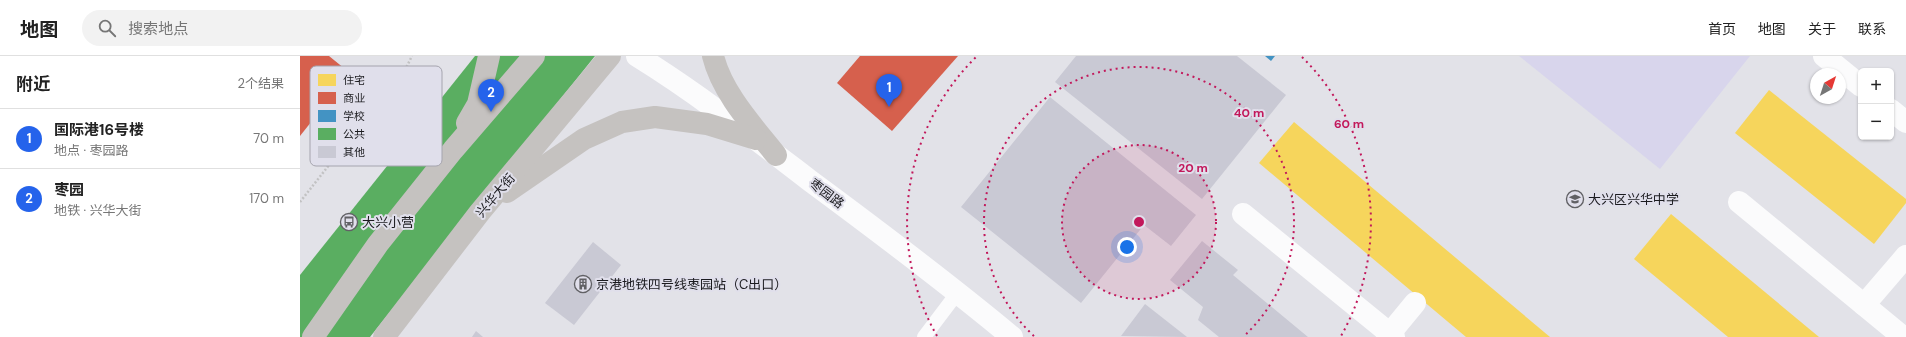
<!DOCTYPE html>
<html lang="zh">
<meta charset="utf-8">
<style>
body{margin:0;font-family:"DM Sans","Noto Sans SC",sans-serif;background:#f2f2f2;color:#222}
.controls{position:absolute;right:12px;top:12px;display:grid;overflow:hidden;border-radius:6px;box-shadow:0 1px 3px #0004}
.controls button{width:36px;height:36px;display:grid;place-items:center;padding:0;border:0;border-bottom:1px solid #e0e0e0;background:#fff;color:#222;font:20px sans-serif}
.compass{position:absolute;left:1510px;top:12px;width:36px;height:36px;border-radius:50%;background:#fff;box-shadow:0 1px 3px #0004;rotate:39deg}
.you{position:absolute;left:827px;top:191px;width:14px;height:14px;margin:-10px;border:3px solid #fff;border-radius:50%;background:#1a73e8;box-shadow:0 0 0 6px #1a73e833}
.badge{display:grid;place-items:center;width:26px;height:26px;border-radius:50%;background:#2563eb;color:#fff;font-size:13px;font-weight:700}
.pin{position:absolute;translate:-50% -33px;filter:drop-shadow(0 1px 2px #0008)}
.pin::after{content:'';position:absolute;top:21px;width:14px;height:12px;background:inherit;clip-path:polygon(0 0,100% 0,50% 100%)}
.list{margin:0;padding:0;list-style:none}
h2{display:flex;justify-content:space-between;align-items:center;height:52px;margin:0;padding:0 16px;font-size:17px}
h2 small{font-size:13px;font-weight:400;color:#767676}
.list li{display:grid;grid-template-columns:26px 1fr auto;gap:12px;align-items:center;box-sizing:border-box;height:60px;padding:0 16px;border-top:1px solid #e0e0e0}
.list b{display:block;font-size:15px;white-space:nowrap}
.list p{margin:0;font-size:13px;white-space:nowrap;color:#767676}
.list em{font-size:13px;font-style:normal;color:#767676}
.icon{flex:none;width:22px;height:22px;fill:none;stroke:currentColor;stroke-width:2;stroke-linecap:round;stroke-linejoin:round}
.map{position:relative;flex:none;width:1606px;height:281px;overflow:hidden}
header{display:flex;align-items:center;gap:24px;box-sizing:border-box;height:56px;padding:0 20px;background:#fff;border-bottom:1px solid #e0e0e0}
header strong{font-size:19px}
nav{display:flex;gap:22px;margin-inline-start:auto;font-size:14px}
.search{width:280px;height:36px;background:#f2f2f2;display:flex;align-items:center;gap:10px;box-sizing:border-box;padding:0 14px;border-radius:22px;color:#767676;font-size:15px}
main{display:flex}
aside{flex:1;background:#fff}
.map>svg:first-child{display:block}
.green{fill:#d8d5ec}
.homes{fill:#f6d55c}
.shops{fill:#d6604d}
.schools{fill:#4393c3}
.public{fill:#5aae61}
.building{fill:#c9c9d4}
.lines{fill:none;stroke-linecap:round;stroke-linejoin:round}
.path{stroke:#c2c2c3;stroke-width:2.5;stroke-dasharray:2 2;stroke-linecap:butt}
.service{stroke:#fbfbfc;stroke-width:14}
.minor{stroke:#fbfbfc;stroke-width:22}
.tertiary{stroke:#fbfbfc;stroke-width:22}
.primary{stroke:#c5c2c0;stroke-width:22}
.ring{fill:none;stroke:#c2185b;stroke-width:2;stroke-dasharray:2 4}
.labels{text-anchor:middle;stroke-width:4;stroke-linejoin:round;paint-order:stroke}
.street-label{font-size:13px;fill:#1b1b1f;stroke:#e0dfeb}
.poi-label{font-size:13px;fill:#1b1b1f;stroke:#e0dfeb;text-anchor:start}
.key{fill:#e0dfeb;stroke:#a5a4ae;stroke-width:1}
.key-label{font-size:11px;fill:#1b1b1f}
.centre{fill:#c2185b;stroke:#e0dfeb;stroke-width:2}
.ring-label{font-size:12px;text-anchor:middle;font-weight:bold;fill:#c2185b;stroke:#e0dfeb;stroke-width:4;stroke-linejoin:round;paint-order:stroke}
</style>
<header>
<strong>地图</strong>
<div class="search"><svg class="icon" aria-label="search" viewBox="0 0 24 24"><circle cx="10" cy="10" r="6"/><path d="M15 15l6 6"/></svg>搜索地点</div>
<nav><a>首页</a><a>地图</a><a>关于</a><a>联系</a></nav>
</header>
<main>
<aside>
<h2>附近<small>2个结果</small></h2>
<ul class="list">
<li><span class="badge">1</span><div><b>国际港16号楼</b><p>地点 · 枣园路</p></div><em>70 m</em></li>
<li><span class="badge">2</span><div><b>枣园</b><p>地铁 · 兴华大街</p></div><em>170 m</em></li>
</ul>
</aside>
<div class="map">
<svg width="1606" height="281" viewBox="0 0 1606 281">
<rect width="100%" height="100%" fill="#e2e2e8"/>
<polygon class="green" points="1219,0 1450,0 1360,113"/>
<g class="homes">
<polygon points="1469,34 1606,143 1606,147 1574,188 1435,77"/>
<polygon points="994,66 1250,281 1166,281 959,107"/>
<polygon points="1371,158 1519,281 1428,281 1334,203"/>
</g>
<g class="shops">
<polygon points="0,0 29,0 50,17 0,80"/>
<polygon points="560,0 658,0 592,75 537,27"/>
</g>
<polygon class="schools" points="965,0 975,0 971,5"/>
<polygon class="public" points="175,0 295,0 70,281 0,281 0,219"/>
<g class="building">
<polygon points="776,0 937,0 986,39 902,143 755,26"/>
<polygon points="750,41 896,159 871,190 844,169 781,247 661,151"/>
<polygon points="902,185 938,214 933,219 1008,281 919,281 898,264 903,251 870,224"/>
<polygon points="293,186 321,209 274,269 245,247"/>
<polygon points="845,248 887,281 821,280"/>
<polygon points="176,275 183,281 172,281"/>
</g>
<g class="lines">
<polyline class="path" points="0,146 107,10 112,0"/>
<polyline class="service" points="624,281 658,236"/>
<g class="minor">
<polyline points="1524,0 1561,30"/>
<polyline points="1591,54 1606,66"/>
<polyline points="1439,146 1603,281"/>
<polyline points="943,158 1094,281"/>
<polyline points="1564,249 1606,200"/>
<polyline points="1087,281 1115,247"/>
</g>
<path class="tertiary" d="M 337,0 C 397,37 453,81 509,124 C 578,175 646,226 712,281"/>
<g class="primary">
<path d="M 413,0 C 422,37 453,70 476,99"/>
<polyline points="167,67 178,48 189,0"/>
<polyline points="207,136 284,83 322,66 355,61 407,68 456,83"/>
<polyline points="13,281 78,188 153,94 234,0"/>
<polyline points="84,281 180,156 310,0"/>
</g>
</g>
<circle cx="839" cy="166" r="77" fill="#c2185b" fill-opacity=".12"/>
<g class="ring">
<circle cx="839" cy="166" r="77"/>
<path d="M734 280A155 155 0 1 1 944 280"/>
<path d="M637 280A232 232 0 0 1 676 1M1002 1A232 232 0 0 1 1041 280"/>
</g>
<defs>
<g id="school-ring" transform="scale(0.9)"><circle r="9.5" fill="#e0dfeb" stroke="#616165" stroke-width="1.5"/><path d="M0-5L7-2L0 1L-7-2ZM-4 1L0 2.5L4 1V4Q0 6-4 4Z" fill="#616165"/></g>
<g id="bus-ring" transform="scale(0.9)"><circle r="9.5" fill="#e0dfeb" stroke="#616165" stroke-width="1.5"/><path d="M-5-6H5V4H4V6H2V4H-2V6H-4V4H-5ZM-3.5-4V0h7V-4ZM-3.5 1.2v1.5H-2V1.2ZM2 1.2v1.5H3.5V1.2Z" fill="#616165"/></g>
<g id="building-ring" transform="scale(0.9)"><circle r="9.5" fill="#e0dfeb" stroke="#616165" stroke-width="1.5"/><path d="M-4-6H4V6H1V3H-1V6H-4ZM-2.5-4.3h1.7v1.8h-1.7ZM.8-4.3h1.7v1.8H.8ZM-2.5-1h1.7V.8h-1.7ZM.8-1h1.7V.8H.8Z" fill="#616165"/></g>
</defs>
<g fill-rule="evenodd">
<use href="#school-ring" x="1275" y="143"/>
<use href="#bus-ring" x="49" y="166"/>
<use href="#building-ring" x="283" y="228"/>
</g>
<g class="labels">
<g class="street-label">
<text transform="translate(527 137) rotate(37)" y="5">枣园路</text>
<text transform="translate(195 139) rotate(-50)" y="5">兴华大街</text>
</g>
<g class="poi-label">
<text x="1288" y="148">大兴区兴华中学</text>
<text x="62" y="171">大兴小营</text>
<text x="296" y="233">京港地铁四号线枣园站（C出口）</text>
</g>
</g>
<rect x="10" y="10" width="132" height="100" rx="6" class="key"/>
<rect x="18" y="18" width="18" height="12" fill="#f6d55c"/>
<rect x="18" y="36" width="18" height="12" fill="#d6604d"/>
<rect x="18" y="54" width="18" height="12" fill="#4393c3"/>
<rect x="18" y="72" width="18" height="12" fill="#5aae61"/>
<rect x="18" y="90" width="18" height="12" fill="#c9c9d4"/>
<g class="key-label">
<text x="43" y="28">住宅</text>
<text x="43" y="46">商业</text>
<text x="43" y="64">学校</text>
<text x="43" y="82">公共</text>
<text x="43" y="100">其他</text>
</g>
<circle cx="839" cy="166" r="6" class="centre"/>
<g class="ring-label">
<text x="949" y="61">40 m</text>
<text x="1049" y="72">60 m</text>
<text x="893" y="116">20 m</text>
</g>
</svg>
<div class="controls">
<button>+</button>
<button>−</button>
</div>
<svg class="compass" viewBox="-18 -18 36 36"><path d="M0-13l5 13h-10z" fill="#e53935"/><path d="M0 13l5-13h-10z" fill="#767676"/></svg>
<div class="you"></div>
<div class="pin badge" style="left:589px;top:51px">1</div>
<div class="pin badge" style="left:191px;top:56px">2</div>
</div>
</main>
